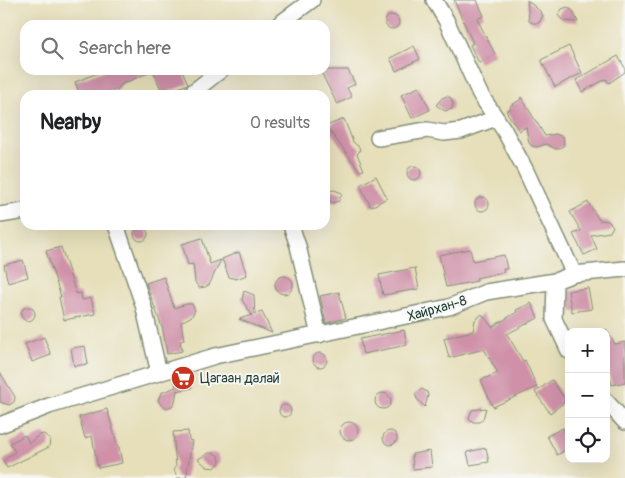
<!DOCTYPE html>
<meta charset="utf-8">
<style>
body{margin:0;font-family:Pangolin,sans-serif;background:#f2f2f2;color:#202124}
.controls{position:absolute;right:15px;bottom:15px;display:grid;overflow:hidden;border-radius:10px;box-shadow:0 5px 20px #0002}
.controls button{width:45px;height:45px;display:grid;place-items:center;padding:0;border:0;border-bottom:1px solid #e0e0e0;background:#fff;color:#202124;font:25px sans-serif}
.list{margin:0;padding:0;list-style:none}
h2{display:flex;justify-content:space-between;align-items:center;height:65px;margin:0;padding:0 20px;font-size:21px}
h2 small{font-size:16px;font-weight:400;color:#757577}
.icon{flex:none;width:28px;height:28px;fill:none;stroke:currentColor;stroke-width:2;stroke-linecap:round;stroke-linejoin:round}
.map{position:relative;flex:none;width:625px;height:478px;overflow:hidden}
.search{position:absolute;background:#fff;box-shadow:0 5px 20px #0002;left:20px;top:20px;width:310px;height:55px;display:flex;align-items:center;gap:12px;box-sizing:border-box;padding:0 18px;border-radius:15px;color:#757577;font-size:19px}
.panel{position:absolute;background:#fff;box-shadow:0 5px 20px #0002;left:20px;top:90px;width:310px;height:140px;border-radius:15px}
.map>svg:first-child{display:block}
.building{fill:#cf90a8}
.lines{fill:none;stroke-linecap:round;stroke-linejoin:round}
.minor-casing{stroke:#828e77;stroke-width:18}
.minor{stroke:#fff;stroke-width:15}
.labels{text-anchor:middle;stroke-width:4;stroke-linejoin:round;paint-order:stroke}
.street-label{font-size:14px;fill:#1f3d34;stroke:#f6f6f2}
.poi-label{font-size:14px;fill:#1f3d34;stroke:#f6f6f2;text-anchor:start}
</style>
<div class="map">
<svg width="625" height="478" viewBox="0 0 625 478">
<rect width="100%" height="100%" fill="#f6f6f2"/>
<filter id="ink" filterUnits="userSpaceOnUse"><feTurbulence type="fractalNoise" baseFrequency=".02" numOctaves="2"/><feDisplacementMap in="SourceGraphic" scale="10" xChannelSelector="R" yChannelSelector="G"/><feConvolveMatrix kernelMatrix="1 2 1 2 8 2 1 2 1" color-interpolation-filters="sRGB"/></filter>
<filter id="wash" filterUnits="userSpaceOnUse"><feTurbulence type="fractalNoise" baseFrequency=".0096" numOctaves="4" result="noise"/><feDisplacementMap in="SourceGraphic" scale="20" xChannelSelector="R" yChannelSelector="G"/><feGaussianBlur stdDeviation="1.12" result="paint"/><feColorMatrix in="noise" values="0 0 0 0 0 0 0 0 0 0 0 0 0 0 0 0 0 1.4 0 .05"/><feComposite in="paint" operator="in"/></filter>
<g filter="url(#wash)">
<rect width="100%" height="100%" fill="#e6dfba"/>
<g id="blocks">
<g class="building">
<polygon points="454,0 477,0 484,16 477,19 495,54 479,63 470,45 473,43"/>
<polygon points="527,0 541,12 543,16 539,23 533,23 529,21"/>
<polygon points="567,7 573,11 578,22 565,21 561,19 558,15 562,9"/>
<circle cx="392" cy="22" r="7"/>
<polygon points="414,46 420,59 396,71 390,58"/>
<polygon points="569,46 582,73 555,87 541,60"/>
<polygon points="618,56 625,68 625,72 609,83 606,79 582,92 576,80"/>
<polygon points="105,70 182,70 188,84 163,94 153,71 122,84 117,90 113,90 99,95 80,95 75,82"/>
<polygon points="320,70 348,70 355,84 347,88 352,97 337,104"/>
<polygon points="419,87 430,110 412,118 401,95"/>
<polygon points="447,96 451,98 453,104 452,109 445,111 436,105 442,98"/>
<polygon points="521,97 545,136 556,134 563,137 564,145 560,148 556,149 546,144 537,147 532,146 529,143 526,127 519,131 506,111 511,108 510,106 520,100"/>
<polygon points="344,119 353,142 359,147 360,151 357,154 364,170 360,171 326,126"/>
<circle cx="414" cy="173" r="7"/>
<polygon points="376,176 387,198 371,207 360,185"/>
<polygon points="334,190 342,193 339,201 332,203 328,198 328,191"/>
<circle cx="482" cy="204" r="7"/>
<polygon points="588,202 599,220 608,221 613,226 610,232 591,235 597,249 584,255 573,234 581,231 570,212"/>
<circle cx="141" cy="234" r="7"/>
<polygon points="202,238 210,264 221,260 209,285 205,287 199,288 195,282 193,264 188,265 182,244"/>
<polygon points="61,247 76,294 81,293 82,300 91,298 95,314 64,320 59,297 61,297 46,251"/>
<polygon points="470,249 473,261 504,255 507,269 503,269 504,272 476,278 477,281 446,287 439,255"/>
<polygon points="239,252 247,275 236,279 229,277 222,259"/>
<polygon points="23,260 28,277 8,283 4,265"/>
<polygon points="415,268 419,289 383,295 379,275"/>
<circle cx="284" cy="285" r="9"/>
<polygon points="164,277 174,308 186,304 192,304 195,310 192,316 181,322 184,340 180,341 182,351 167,354 163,330 146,283"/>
<polygon points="588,288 592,309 572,312 568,291"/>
<polygon points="244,291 254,295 255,314 262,312 272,333 239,319 252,315 242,300"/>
<polygon points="339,292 346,318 326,323 320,296"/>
<polygon points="531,303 538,318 507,334 523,361 525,360 537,387 493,407 481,380 498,373 484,349 449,358 444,338 473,331 475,320 482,314 492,327 517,312 516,310"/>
<circle cx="28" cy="314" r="7"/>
<polygon points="606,329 615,344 625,342 625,382 612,385 606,363"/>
<polygon points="404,330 407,345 363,354 360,339"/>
<polygon points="44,337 51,355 32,362 25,344"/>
<polygon points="85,346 88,364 74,366 71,348"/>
<circle cx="320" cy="360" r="7"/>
<polygon points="0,372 15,397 14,402 9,405 0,402"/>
<polygon points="188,374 192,388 177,391 177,390 175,402 172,406 166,408 161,405 158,400 161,393 176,387 174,378"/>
<polygon points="552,380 566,401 550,413 535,392"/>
<polygon points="422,389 427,392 428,395 425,407 417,399 415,394"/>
<circle cx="383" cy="401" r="8"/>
<circle cx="285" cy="411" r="6"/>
<polygon points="486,408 483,419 479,422 473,422 469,418 472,410"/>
<polygon points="107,409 118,447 119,447 122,463 98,468 92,436 85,438 79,417"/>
<circle cx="349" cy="431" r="9"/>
<polygon points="563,428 569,440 569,448 557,455 547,436"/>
<polygon points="188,431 189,440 192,441 186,478 177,478 174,469 176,466 173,432"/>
<circle cx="390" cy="438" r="7"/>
<polygon points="44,434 50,439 49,447 7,468 3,461 15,452 10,443 25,435 29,443 39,435"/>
<polygon points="486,448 489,462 470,465 467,452"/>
<polygon points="430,451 432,467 413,469 412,454"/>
<polygon points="209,453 214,453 219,456 220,462 215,468 207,467 198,459"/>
</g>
</g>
</g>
<g filter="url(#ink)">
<use href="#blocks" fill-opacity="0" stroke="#828e77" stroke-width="1"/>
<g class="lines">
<g class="minor-casing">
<g id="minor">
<polyline points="434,0 446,20 480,94 504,130 525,169 574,274"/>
<polyline points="278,25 312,0"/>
<polyline points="189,95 221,70"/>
<polyline points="378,138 427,130 444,133 461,131 496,118"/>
<polyline points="0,215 25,211"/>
<polyline points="116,225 143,304 159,373"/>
<polyline points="291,225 298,246 319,335"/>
<polyline points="555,281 554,319 569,351"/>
<polyline points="606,401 625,422"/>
<polyline points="0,425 49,406 215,356 449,307 486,292 555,281 574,274 625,269"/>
</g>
</g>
<use href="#minor" class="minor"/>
</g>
</g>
<defs>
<g id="supermarket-disc" transform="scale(1.25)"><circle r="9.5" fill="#c8321e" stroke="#f6f6f2"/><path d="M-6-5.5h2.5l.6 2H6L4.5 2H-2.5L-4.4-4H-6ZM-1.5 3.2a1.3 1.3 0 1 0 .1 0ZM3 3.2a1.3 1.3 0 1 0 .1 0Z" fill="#fff"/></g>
</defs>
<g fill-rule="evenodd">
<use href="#supermarket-disc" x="183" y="378"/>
</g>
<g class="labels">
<g class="street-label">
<text transform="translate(437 308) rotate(-16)" y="5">Хайрхан-8</text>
</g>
<g class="poi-label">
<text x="200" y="383">Цагаан далай</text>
</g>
</g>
</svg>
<div class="controls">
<button>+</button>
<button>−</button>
<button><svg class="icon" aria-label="locate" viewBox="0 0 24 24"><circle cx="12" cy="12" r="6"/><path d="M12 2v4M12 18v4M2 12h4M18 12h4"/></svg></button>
</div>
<div class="search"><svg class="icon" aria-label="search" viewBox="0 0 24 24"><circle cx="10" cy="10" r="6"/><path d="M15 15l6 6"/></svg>Search here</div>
<section class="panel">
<h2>Nearby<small>0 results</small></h2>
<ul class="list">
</ul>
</section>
</div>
